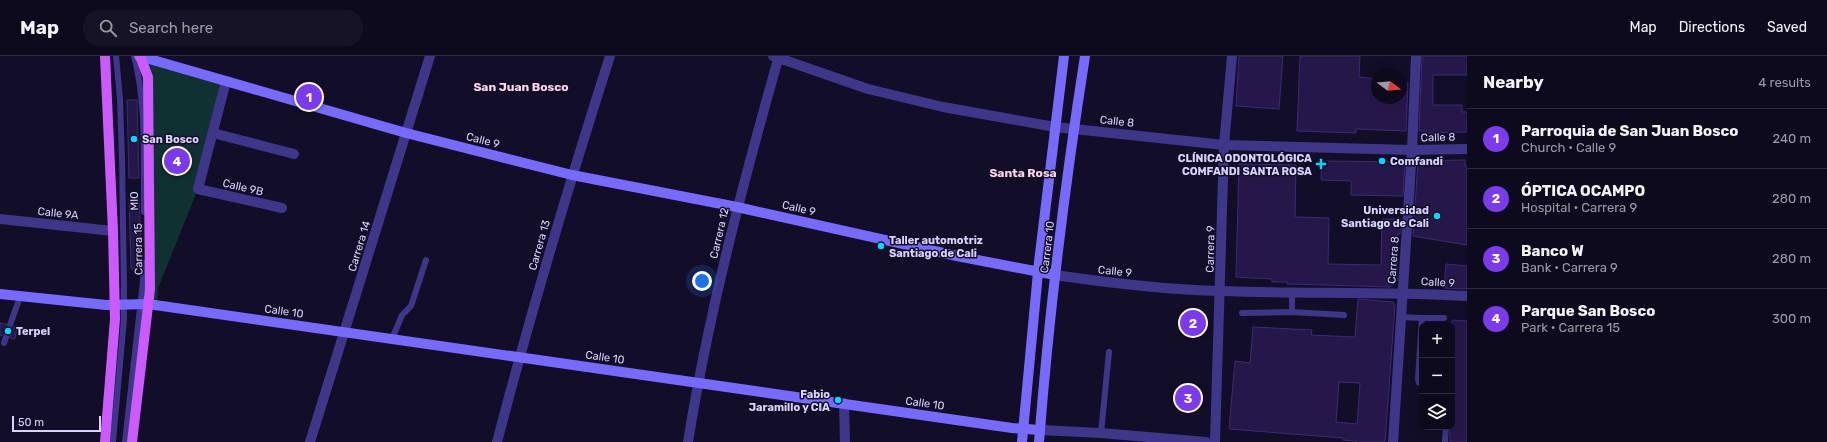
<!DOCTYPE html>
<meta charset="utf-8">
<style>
body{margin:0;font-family:Rubik,sans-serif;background:#171326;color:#f1f3f6}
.controls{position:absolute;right:12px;bottom:12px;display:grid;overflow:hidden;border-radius:8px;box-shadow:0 2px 10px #0003}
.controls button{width:36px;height:36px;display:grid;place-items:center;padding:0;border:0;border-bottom:1px solid #2e2b3b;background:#0e0a1d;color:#f1f3f6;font:20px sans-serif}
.compass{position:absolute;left:1371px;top:12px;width:36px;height:36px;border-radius:50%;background:#0e0a1d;box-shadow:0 2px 10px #0003;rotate:106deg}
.scale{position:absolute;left:12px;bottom:10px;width:89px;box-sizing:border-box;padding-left:4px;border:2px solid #dbd3ff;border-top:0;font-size:11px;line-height:14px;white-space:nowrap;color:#dbd3ff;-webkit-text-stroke:3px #130e27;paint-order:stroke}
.you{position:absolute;left:702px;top:225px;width:14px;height:14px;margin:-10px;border:3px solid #fff;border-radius:50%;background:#1a73e8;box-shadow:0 0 0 6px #1a73e833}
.badge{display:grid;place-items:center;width:26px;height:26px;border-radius:50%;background:#7c3aed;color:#fff;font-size:13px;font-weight:700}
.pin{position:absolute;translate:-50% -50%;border:2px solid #fff;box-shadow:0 1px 4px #0006}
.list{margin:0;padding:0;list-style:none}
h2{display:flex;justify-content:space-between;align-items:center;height:52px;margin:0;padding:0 16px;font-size:17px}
h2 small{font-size:13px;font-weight:400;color:#9b9aa4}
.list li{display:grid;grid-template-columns:26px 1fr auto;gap:12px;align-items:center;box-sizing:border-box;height:60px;padding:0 16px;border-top:1px solid #2e2b3b}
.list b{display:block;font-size:15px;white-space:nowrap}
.list p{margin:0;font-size:13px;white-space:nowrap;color:#9b9aa4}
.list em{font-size:13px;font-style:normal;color:#9b9aa4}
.icon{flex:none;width:22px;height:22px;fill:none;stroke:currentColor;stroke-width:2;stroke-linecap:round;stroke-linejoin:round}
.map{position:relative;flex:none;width:1467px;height:386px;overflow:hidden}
header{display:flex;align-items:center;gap:24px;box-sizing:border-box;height:56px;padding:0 20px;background:#0e0a1d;border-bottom:1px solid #2e2b3b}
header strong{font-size:19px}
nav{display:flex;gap:22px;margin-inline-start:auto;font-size:14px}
.search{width:280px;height:36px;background:#171326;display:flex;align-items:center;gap:10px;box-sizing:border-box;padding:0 14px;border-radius:16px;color:#9b9aa4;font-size:15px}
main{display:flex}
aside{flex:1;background:#0e0a1d}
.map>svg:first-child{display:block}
.green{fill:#103131}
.building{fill:#251849;stroke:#3d2976;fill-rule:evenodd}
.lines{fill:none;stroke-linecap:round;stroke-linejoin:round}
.service{stroke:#3e3689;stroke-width:6}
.minor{stroke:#3e3689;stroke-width:10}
.tertiary{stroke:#3e3689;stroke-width:10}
.secondary{stroke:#776aff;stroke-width:10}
.primary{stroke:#cb5aff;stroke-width:10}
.poi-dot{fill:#00d7fe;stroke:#130e27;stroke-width:1.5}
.labels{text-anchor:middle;stroke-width:3;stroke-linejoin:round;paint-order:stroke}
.street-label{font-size:11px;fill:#dbd3ff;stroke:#130e27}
.poi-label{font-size:11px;font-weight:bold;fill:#dbd3ff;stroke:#130e27;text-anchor:start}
.neighbourhood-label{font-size:12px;font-weight:bold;fill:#ffd5ee;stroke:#130e27}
</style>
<header>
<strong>Map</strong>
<div class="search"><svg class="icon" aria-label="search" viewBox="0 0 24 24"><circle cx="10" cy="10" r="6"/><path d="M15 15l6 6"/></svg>Search here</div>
<nav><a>Map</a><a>Directions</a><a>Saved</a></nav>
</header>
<main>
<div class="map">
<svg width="1467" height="386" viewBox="0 0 1467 386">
<rect width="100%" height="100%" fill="#130e27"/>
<polygon class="green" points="140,0 226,25 198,133 158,232 157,250 148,248 148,21"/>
<g class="building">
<polygon points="1239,0 1283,0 1279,53 1236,50"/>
<polygon points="1300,0 1360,0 1359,21 1377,23 1377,42 1401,42 1401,27 1408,27 1406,75 1356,73 1356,77 1297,75"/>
<polygon points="1422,0 1467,0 1467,19 1433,19 1433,49 1462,49 1462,56 1467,56 1467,76 1424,77 1424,75 1419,75"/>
<polygon points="127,44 137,44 139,122 129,122"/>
<polygon points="1465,104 1465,110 1467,110 1467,189 1413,180 1418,105"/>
<polygon points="1322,105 1405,106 1403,140 1351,139 1351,125 1321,124"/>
<polygon points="1239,108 1296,109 1295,161 1329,162 1328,208 1381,209 1382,163 1401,163 1400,178 1398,178 1397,225 1390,231 1359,230 1287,228 1287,226 1272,226 1272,223 1236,221"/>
<polygon points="129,142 139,142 142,204 140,213 131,213"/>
<polygon points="1446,208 1467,210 1467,233 1444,232"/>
<path d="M 1358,243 L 1393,246 L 1395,249 L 1385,386 L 1356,386 L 1356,385 L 1343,384 L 1343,382 L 1229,373 L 1235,305 L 1250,307 L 1253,271 L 1312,274 L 1311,279 L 1355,281 ZM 1339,326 L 1360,327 L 1357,368 L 1336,366 Z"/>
<polygon points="1452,264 1467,265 1467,386 1450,386 1450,371 1452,371"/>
<polygon points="0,267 6,268 6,272 9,273 13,273 15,270 17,270 15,283 10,282 10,278 7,277 0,280"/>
</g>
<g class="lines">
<g class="service">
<path d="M 134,0 C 147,49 143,105 144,156"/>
<polyline points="1292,236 1292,256"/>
<polyline points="1242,257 1292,256 1344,259"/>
<polyline points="1400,261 1422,262"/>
<polyline points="10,269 20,241"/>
<polyline points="392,283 402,259 411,250 426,204"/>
<polyline points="4,287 6,281"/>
<polyline points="1422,328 1419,327 1418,323 1422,262 1444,262"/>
<polyline points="1101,377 1109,296"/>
<polyline points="113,386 124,263 124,232 122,104 120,43 116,0"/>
<polyline points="125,386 145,207"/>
<polyline points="1445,386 1446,371"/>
</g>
<g class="minor">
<polyline points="226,25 198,133 282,152"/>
<polyline points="213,77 294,98"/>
<polyline points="0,163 113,175"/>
<polyline points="844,347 845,386"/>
<polyline points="310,386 430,0"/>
<path d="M 497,386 C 531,256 569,128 610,0"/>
<path d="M 688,386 C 709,255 743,127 779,0"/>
<polyline points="1215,386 1224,89 1232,0"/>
<polyline points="1393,386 1412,94 1416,0"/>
</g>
<g class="tertiary">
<polyline points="773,0 868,33 943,51 1055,71 1224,89 1412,94 1467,93"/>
<path d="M 1055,219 C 1110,227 1166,234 1221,235 C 1303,238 1385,235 1467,240"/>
<polyline points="1040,374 1101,377 1206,386"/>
</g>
<g class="secondary">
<polyline points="139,0 406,77 572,119 737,151 957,200 1055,219"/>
<polyline points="0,238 106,249 148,248 1012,372 1040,374"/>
<polyline points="1022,386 1039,206 1064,0"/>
<path d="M 1039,386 C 1049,257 1065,128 1085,0"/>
</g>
<g class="primary">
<polyline points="105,0 113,175 115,263 105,386"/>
<polyline points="132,386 150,233 148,21 140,0"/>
</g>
</g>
<g class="poi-dot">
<circle cx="134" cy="83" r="4"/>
<circle cx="1382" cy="105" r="4"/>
<path d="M1319 102h4v4h4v4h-4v4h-4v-4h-4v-4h4z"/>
<circle cx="1437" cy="160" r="4"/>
<circle cx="881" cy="190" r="4"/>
<circle cx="8" cy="275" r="4"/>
<circle cx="838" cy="344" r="4"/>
</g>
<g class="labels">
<g class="street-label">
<text transform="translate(1117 65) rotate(6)" y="4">Calle 8</text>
<text transform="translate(1438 81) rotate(-2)" y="4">Calle 8</text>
<text transform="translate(483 84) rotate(14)" y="4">Calle 9</text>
<text transform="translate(243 131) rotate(13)" y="4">Calle 9B</text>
<text transform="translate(134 145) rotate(-91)" y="4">MIO</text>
<text transform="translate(799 152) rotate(13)" y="4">Calle 9</text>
<text transform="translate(58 157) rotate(6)" y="4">Calle 9A</text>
<text transform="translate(719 177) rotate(-77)" y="4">Carrera 12</text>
<text transform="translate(539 189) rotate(-74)" y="4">Carrera 13</text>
<text transform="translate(359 190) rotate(-73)" y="4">Carrera 14</text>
<text transform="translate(1047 191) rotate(-83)" y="4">Carrera 10</text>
<text transform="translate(138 193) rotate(-91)" y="4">Carrera 15</text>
<text transform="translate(1210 193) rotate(-89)" y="4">Carrera 9</text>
<text transform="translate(1393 204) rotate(-86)" y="4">Carrera 8</text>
<text transform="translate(1115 215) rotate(6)" y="4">Calle 9</text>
<text transform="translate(1438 226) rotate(3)" y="4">Calle 9</text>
<text transform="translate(284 255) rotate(8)" y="4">Calle 10</text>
<text transform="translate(605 301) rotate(8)" y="4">Calle 10</text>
<text transform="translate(925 347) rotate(8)" y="4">Calle 10</text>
</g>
<g class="poi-label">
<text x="142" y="87">San Bosco</text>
<text x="1312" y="106" text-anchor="end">CLÍNICA ODONTOLÓGICA<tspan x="1312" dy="13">COMFANDI SANTA ROSA</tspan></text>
<text x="1390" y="109">Comfandi</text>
<text x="1429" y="158" text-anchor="end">Universidad<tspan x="1429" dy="13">Santiago de Cali</tspan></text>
<text x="889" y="188">Taller automotriz<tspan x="889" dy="13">Santiago de Cali</tspan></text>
<text x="16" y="279">Terpel</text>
<text x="830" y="342" text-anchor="end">Fabio<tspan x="830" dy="13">Jaramillo y CIA</tspan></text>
</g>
<g class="neighbourhood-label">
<text x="521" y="35">San Juan Bosco</text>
<text x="1023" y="121">Santa Rosa</text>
</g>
</g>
</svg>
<div class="controls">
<button>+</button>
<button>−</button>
<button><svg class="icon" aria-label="layers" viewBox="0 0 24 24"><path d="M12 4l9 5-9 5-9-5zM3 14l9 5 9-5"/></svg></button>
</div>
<svg class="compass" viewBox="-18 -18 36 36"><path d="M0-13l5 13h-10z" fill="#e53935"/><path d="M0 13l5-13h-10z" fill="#9b9aa4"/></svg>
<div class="scale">50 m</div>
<div class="you"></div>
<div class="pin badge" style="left:309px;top:41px">1</div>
<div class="pin badge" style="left:1193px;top:267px">2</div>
<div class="pin badge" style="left:1188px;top:342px">3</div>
<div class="pin badge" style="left:177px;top:105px">4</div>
</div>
<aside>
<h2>Nearby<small>4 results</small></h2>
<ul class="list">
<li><span class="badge">1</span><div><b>Parroquia de San Juan Bosco</b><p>Church · Calle 9</p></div><em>240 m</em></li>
<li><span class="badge">2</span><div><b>ÓPTICA OCAMPO</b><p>Hospital · Carrera 9</p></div><em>280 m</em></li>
<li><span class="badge">3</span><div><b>Banco W</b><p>Bank · Carrera 9</p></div><em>280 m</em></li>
<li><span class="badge">4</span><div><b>Parque San Bosco</b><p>Park · Carrera 15</p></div><em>300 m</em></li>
</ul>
</aside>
</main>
